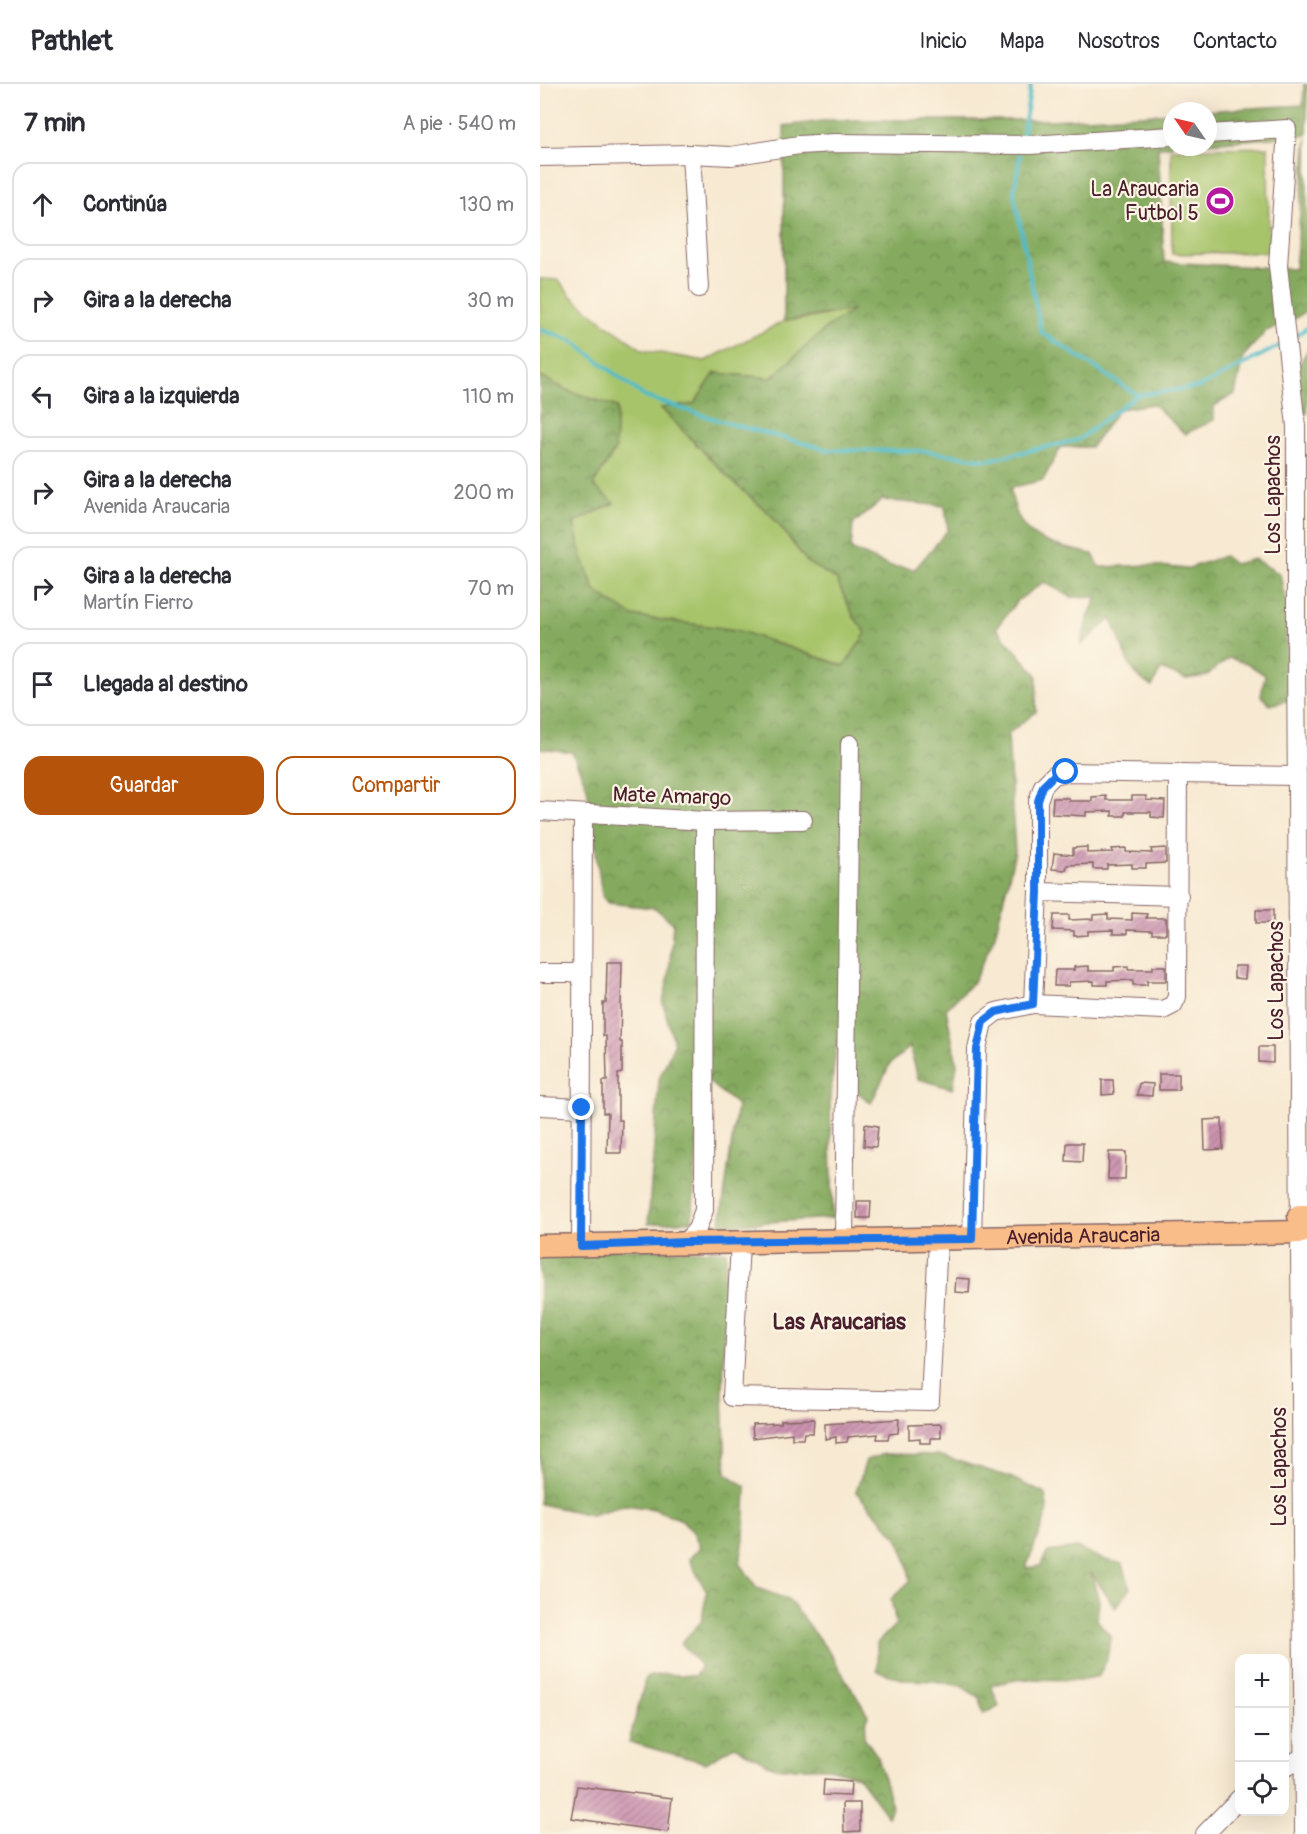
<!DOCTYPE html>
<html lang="es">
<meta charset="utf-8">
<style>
body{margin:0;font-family:Pangolin,sans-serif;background:#f7f7f7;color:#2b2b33}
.controls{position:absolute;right:18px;bottom:18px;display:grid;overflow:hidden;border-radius:12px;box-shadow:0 6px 24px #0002}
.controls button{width:54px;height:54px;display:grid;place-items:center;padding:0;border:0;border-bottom:2px solid #e1e1e2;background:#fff;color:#2b2b33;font:30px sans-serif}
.compass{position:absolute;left:623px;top:18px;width:54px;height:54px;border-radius:50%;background:#fff;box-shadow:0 6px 24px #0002;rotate:304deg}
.stop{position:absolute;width:18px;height:18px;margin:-14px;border:4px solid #1a73e8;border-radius:50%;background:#fff}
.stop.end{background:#1a73e8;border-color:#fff;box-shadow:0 2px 6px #0008}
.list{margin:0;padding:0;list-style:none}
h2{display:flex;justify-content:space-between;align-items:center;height:78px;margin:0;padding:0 24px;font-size:26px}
h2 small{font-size:20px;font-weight:400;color:#7c7c81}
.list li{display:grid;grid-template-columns:39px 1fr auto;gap:18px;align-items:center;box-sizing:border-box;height:84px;margin:0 12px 12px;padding:0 12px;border:2px solid #e1e1e2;border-radius:18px}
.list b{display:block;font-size:22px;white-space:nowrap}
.list p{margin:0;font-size:20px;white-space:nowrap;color:#7c7c81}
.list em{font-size:20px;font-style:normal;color:#7c7c81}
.actions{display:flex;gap:12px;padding:18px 24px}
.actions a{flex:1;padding:14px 0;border:2px solid #b45309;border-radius:18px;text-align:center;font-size:21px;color:#b45309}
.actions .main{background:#b45309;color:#fff}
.icon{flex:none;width:33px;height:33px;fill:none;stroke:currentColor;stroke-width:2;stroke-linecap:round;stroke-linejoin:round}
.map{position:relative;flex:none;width:767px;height:1750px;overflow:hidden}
header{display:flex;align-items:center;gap:36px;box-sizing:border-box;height:84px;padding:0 30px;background:#fff;border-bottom:2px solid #e1e1e2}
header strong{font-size:28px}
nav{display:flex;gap:33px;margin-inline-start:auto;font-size:21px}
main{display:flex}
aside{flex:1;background:#fff}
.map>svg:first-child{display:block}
.grass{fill:#a7c46b;stroke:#78724b;stroke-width:1.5}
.forest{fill:url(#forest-crowns);stroke:#686445;stroke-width:1.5;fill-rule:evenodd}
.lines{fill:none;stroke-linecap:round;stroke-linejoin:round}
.stream{stroke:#4ebbc8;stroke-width:4}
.building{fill:url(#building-hatch)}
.minor-casing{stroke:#876665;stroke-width:20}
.major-casing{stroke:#876665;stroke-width:25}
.minor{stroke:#fff;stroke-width:18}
.major{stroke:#f9bd89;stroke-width:22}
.route{stroke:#1a73e8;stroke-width:8}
.labels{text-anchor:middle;stroke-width:4.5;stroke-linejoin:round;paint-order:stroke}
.poi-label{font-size:21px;fill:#4a1f2b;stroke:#fcf5e5;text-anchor:end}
.street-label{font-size:21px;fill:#4a1f2b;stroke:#fcf5e5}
.neighbourhood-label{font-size:22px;font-weight:bold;fill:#4a1f2b;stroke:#fcf5e5}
</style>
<header>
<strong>Pathlet</strong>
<nav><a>Inicio</a><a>Mapa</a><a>Nosotros</a><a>Contacto</a></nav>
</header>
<main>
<aside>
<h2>7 min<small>A pie · 540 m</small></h2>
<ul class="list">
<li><svg class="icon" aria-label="ahead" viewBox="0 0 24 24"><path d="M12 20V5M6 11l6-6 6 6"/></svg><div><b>Continúa</b></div><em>130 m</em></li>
<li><svg class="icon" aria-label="right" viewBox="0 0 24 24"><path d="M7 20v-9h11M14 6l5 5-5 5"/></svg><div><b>Gira a la derecha</b></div><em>30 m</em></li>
<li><svg class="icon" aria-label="left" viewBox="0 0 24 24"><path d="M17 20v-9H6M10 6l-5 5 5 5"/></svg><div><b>Gira a la izquierda</b></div><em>110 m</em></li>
<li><svg class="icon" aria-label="right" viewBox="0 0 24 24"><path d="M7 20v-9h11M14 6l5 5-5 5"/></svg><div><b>Gira a la derecha</b><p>Avenida Araucaria</p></div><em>200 m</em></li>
<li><svg class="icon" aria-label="right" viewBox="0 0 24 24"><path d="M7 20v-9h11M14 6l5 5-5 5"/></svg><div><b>Gira a la derecha</b><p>Martín Fierro</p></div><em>70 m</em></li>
<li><svg class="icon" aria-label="arrive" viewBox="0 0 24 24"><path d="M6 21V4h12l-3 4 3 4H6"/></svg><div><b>Llegada al destino</b></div></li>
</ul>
<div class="actions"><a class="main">Guardar</a><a>Compartir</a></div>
</aside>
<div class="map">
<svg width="767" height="1750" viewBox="0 0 767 1750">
<defs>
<pattern id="forest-crowns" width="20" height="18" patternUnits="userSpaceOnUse" patternTransform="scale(1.5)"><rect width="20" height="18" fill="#85aa5f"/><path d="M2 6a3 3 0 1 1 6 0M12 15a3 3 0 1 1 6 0" fill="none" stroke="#6f8a4f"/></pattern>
<pattern id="building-hatch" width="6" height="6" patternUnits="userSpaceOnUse" patternTransform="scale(1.5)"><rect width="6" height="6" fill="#cc94b1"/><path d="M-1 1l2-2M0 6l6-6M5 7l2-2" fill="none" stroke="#a87890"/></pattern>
</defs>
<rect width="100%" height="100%" fill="#fcf5e5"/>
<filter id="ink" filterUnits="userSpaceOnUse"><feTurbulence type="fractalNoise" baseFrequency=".0167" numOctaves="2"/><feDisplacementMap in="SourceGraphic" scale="12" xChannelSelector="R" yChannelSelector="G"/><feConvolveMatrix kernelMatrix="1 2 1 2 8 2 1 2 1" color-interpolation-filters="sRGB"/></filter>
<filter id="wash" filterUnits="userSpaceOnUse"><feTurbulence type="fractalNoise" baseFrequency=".008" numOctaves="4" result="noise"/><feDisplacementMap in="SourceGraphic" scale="24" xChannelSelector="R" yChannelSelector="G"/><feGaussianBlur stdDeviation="1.35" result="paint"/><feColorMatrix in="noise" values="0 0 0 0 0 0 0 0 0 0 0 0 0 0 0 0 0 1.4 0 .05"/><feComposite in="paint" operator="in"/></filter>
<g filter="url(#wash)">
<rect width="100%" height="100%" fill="#f7e9d2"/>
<g class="grass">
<polygon points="728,63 729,168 632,170 631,65"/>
<polygon points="0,195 19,196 31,212 67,241 103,266 165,277 244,237 271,234 314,225 284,246 231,294 175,289 154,320 121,324 188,393 233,433 268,479 296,495 314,533 327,549 305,582 197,546 92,532 55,507 41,471 34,438 53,401 76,364 75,360 77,323 26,306 0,292"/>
</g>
<g class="forest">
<polygon points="764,0 767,0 767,51 668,59 668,27 662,27 763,21"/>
<path d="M 632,29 L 632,62 L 618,63 L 624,178 L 755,185 L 767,54 L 767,226 L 758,233 L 726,247 L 703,273 L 695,310 L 674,322 L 674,336 L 645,350 L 613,320 L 579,325 L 551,363 L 521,363 L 503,396 L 470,404 C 472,413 474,424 478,432 C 490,460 526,464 553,470 L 559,483 L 611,481 L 646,485 L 684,472 L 694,480 L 714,475 L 740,490 L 743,506 L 749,521 L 746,548 L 749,595 L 747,617 L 730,621 L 721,612 L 725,591 L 708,580 L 689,574 L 666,592 L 645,595 L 621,585 L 612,603 C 581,584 586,562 571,535 L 541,561 L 547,536 L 557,513 L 531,513 L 504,498 L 477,517 L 456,544 L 497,591 L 496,628 L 468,650 L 475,768 L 455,851 L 434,897 L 406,925 L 417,980 L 413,1005 L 378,995 L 370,963 L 350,980 L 331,1019 L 304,997 L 297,955 L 290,1016 L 293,1134 L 180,1141 L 197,1021 L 162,993 L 152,1137 L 108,1140 L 119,995 L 134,960 L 123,919 L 129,891 L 133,839 L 115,824 L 68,819 L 62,811 L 47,703 L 32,668 L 0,664 L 0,292 L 26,306 L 77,323 L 75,360 L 76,364 L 53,401 L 74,419 L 34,439 L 41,471 L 55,507 L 92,532 L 197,546 L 304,582 L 326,549 L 314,533 L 296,495 L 268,479 L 233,433 L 188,393 L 121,324 L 154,320 L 175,289 L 231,294 L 284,246 L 313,226 L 244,237 L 244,42 L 291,36 L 510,36 ZM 342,416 L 405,422 L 408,446 L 375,485 L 349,482 L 311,465 L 313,440 Z"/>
<polygon points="767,267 767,330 755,319 751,295"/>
<polygon points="0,1163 186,1167 183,1310 186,1389 206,1403 204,1455 200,1479 217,1504 249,1516 289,1568 328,1631 324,1653 338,1673 352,1723 348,1733 318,1692 288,1684 235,1684 194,1662 166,1679 89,1658 106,1593 125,1590 155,1592 161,1582 141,1559 161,1538 167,1509 149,1475 160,1463 153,1448 142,1436 114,1425 85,1421 51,1431 0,1420"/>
<polygon points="344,1370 398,1371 470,1393 505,1410 508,1427 486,1484 500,1482 508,1468 538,1464 562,1475 583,1480 590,1505 575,1524 551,1488 559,1517 557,1536 571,1553 567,1574 559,1592 540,1596 481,1595 451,1601 459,1622 443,1630 440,1614 421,1602 394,1597 365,1596 337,1587 337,1559 356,1540 351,1515 370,1497 368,1481 358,1454 316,1408 326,1376"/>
</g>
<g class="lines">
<g class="stream">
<polyline points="483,50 491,0"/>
<polyline points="480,71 474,109 501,248 597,311"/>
<polyline points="0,245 33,257 105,313 191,340 289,366 385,367 447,376 538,356 597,311 660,303 741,261"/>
<polyline points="753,253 767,244"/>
</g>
</g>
<g id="blocks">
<g class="building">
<polygon points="566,712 566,716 592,716 592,712 606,712 606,716 625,717 624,734 611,733 611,728 585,728 585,732 572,732 572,727 546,728 546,732 512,730 513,714 529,714 529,717 552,717 552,713"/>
<polygon points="547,763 547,769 573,768 572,765 586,764 586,768 612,769 611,765 626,764 626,779 606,780 606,784 592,784 592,780 567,781 567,785 553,785 553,780 527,781 526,786 512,785 514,769 533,771 533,764"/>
<rect x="716" y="826" width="17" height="13"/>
<polygon points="592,829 607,830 606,834 626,834 626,850 612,850 612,847 587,846 587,850 573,850 573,846 548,847 548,851 534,852 534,847 513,846 514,831 529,831 529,836 553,835 553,831 568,830 568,835 592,836"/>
<polygon points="67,878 82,878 80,958 82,958 82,989 78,990 78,1036 82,1036 81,1069 67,1069 68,1029 63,1029 63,997 67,997 66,952 63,952 63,919 66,919"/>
<polygon points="548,882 548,887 574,887 574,883 588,882 588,885 613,885 613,882 626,882 626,897 607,897 607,901 593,901 593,896 567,897 567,901 554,901 554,897 529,898 529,902 514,902 515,886 534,886 534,883"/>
<polygon points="694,882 706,882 705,895 694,894"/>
<polygon points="719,963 733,963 733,979 719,978"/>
<rect x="619" y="990" width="20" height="16"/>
<polygon points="562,996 573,996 574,1010 562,1011"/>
<polygon points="599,999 613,1000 612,1012 597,1011"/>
<polygon points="682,1035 683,1065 665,1066 664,1036"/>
<polygon points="325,1040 338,1042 336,1063 324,1062"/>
<polygon points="527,1059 543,1059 542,1078 526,1077"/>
<polygon points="569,1068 586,1068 585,1095 568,1095"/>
<polygon points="317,1117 331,1117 330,1134 317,1134"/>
<polygon points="416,1194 430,1195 429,1209 415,1208"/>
<polygon points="274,1335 273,1349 264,1349 263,1355 252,1355 252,1349 213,1354 212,1340 241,1339 241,1336"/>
<polygon points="359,1335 358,1349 349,1350 348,1355 337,1355 338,1350 308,1353 307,1358 296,1359 296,1353 285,1355 285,1340"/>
<polygon points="401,1340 401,1354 391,1354 391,1359 380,1359 380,1354 369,1355 369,1341"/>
<polygon points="284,1696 311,1698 310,1712 283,1711"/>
<polygon points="37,1702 132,1714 128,1748 31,1734"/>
<polygon points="303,1719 320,1719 320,1747 304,1748"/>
</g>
</g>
</g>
<g filter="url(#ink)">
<use href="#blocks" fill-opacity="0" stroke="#876665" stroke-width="1.5"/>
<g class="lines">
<g class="minor-casing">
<g id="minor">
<polyline points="668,50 747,45 738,182 756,342 756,565 764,1750"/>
<polyline points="151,70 159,204"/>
<polyline points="0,73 151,70 191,72 259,61 295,59 490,61 632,52"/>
<polyline points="0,727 165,737 263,736"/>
<polyline points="498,808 639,812"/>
<polyline points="0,889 42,889"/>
<polyline points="493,920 623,926 633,921 637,913 638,689"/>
<polyline points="0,1022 42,1024"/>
<polyline points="432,1155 437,965 443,938 456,928 493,920 498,808 498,717 503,702 514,691 526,688 757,692"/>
<polyline points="304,1157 310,660"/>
<polyline points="146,1158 157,1145 164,1126 165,737"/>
<polyline points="200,1159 192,1313 390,1317 398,1155"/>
<polyline points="41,1162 43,730"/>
<polyline points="744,1684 763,1673"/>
<polyline points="665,1750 700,1714"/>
</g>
</g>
<g class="major-casing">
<g id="major">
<polyline points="759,1132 767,1132"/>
<path id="s1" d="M 0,1162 L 761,1148"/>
</g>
</g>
<use href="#minor" class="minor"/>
<use href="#major" class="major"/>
</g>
</g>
<g class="lines" filter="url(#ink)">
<polyline class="route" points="42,1024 41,1162 146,1158 432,1155 437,965 443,938 456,928 493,920 498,808 498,717 503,702 514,691 526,688"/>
</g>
<defs>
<g id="stadium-disc" transform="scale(1.5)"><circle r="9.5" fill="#b5179e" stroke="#fcf5e5"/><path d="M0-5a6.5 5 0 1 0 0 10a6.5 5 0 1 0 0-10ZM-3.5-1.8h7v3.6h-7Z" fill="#fff"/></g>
</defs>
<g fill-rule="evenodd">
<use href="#stadium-disc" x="680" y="117"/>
</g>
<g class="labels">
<g class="poi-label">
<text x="659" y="112">La Araucaria<tspan x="659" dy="24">Futbol 5</tspan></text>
</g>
<g class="street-label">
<text transform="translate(733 411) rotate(-90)" y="7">Los Lapachos</text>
<text transform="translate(132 712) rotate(2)" y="7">Mate Amargo</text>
<text transform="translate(736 897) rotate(-90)" y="7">Los Lapachos</text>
<text dy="7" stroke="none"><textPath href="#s1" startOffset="543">Avenida Araucaria</textPath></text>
<text transform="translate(739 1383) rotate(-90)" y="7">Los Lapachos</text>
</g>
<g class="neighbourhood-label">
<text x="299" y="1245">Las Araucarias</text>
</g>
</g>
</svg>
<div class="controls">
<button>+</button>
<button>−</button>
<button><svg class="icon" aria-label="locate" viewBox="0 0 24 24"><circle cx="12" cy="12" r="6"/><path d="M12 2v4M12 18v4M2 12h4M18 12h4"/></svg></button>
</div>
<svg class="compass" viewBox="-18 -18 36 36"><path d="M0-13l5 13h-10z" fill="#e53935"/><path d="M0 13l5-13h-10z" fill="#7c7c81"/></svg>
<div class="stop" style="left:526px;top:688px"></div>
<div class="stop end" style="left:42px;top:1024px"></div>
</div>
</main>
